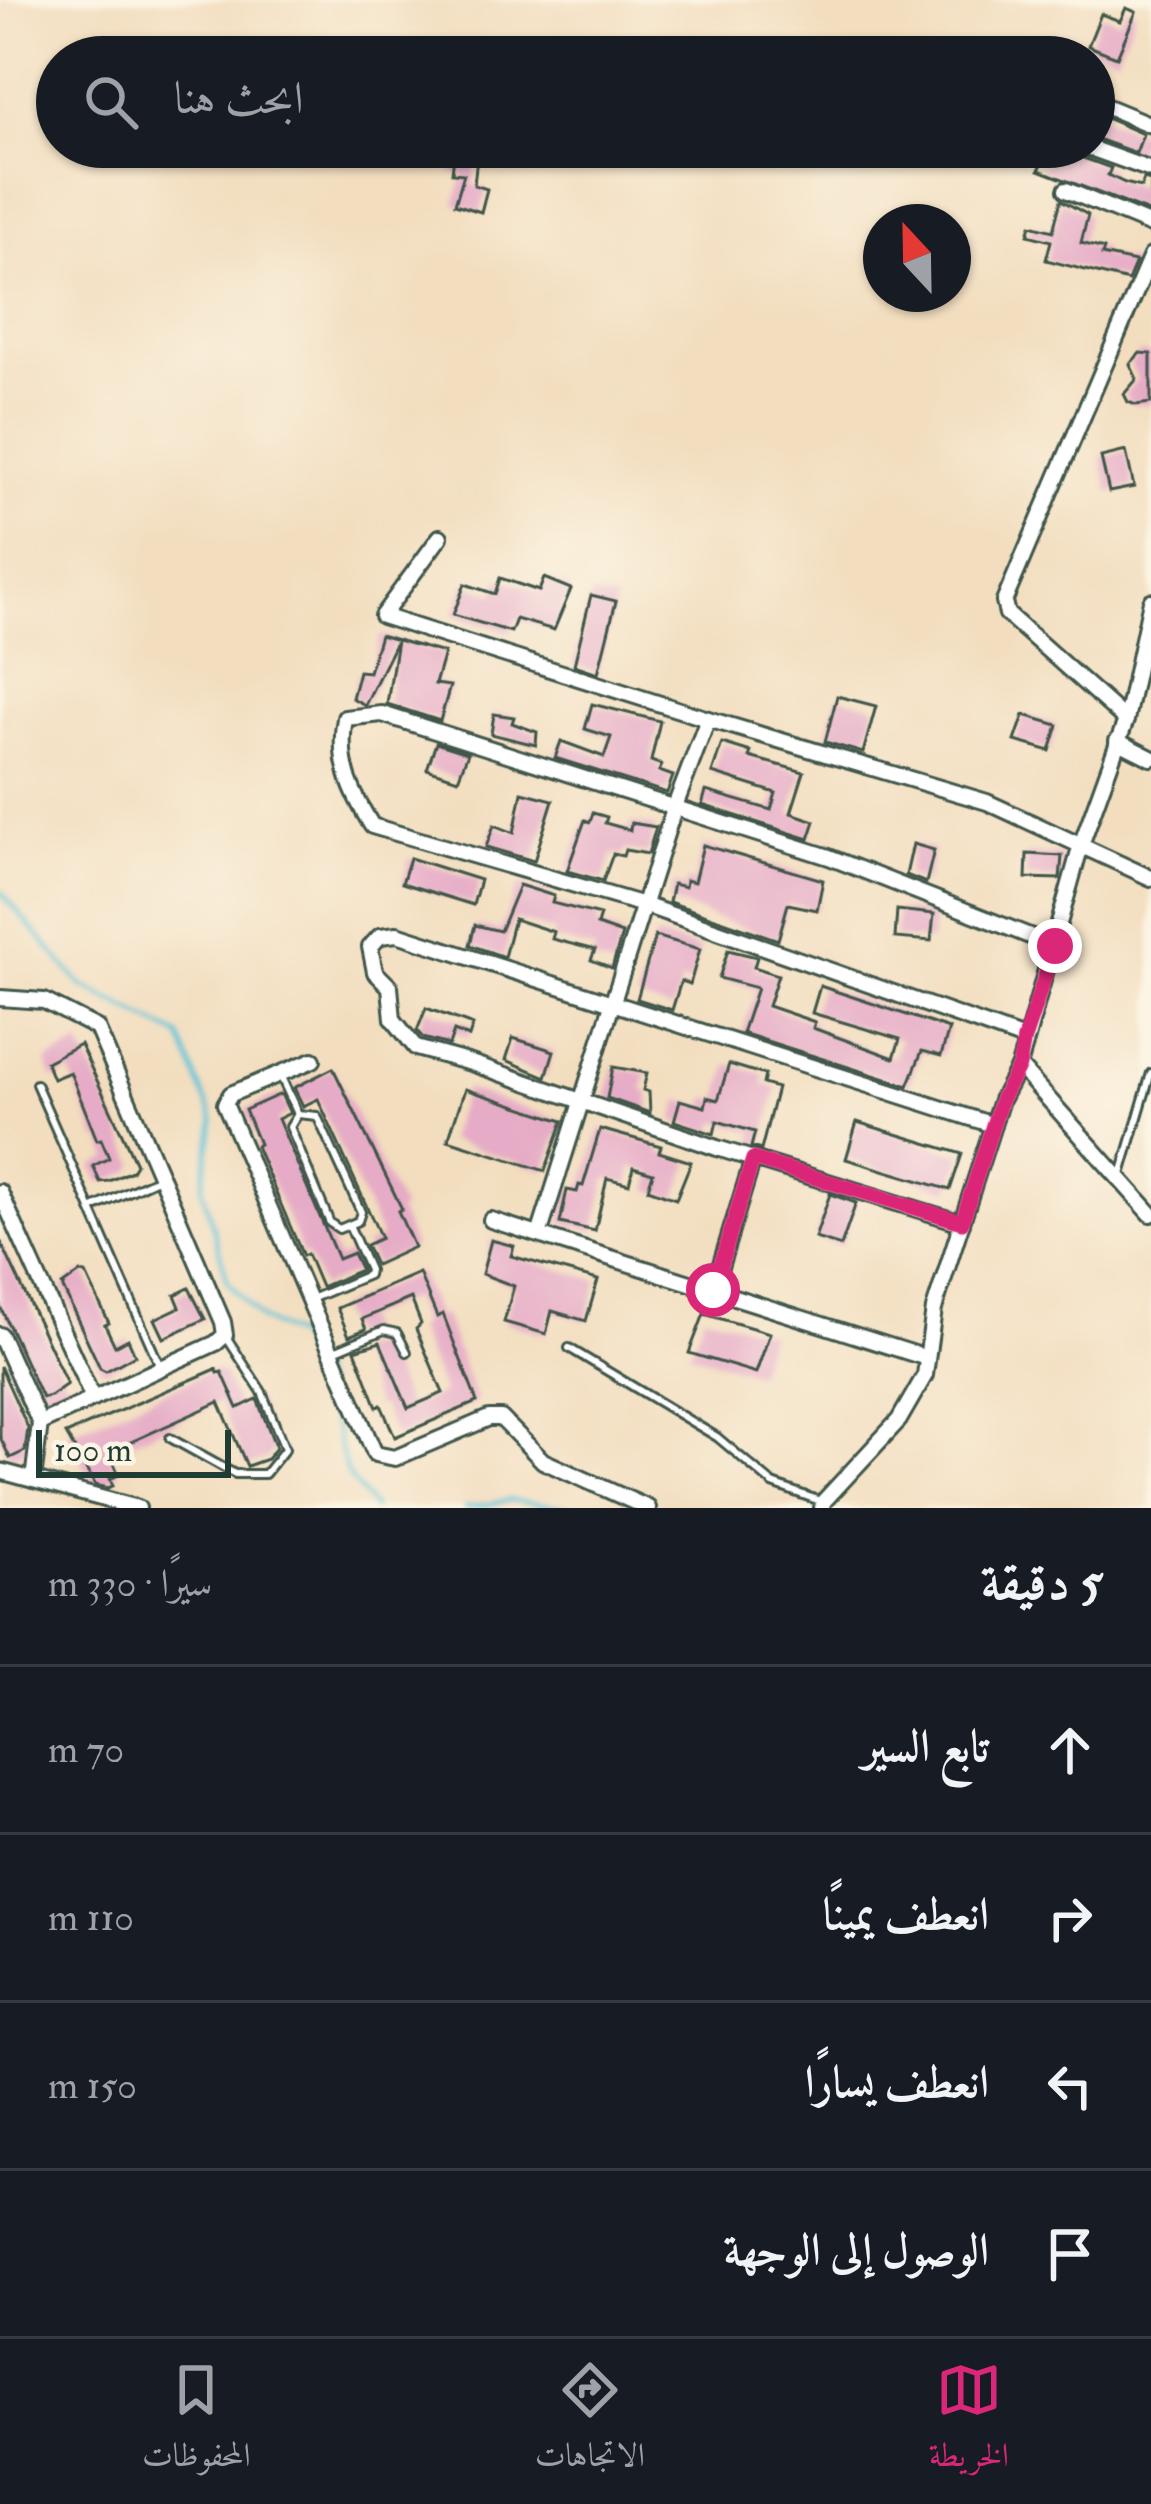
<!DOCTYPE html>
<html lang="ar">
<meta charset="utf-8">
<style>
body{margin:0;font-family:"IM FELL Double Pica",Amiri,serif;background:#20242c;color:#f1f3f6;direction:rtl}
.compass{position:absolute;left:863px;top:204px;width:108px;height:108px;border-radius:50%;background:#171b24;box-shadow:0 3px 9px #0004;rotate:338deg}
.scale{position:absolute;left:36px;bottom:30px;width:195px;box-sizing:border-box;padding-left:12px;border:6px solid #1f3d34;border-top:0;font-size:33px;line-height:42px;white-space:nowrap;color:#1f3d34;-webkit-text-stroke:9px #fcf5e5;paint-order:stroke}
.stop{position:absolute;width:36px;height:36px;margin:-27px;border:9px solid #db2777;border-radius:50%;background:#fff}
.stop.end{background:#db2777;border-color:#fff;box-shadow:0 3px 12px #0008}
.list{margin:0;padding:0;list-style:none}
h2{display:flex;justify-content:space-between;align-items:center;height:156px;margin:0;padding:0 48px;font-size:51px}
h2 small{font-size:39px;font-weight:400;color:#9ea1a6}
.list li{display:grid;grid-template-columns:78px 1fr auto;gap:36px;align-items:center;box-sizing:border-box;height:168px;padding:0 48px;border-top:3px solid #363941}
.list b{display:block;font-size:45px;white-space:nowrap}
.list em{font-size:39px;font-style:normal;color:#9ea1a6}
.icon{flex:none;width:66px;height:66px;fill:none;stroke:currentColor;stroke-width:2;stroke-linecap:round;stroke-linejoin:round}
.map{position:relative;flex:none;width:1151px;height:1508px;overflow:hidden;direction:ltr}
.search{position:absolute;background:#171b24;box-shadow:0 3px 9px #0004;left:36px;right:36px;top:36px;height:132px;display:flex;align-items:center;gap:30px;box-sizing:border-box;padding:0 42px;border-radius:66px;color:#9ea1a6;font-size:45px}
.sheet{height:828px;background:#171b24}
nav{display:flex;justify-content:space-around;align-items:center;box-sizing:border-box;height:168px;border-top:3px solid #363941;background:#171b24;font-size:33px;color:#9ea1a6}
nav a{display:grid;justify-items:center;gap:6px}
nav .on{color:#db2777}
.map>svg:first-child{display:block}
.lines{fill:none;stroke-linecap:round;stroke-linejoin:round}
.stream{stroke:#59c1d5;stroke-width:4.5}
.building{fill:#e6abc6}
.lane-casing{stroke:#3f5549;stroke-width:12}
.street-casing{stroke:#3f5549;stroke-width:20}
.lane{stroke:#fff;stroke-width:6}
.street{stroke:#fff;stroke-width:14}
.route{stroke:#db2777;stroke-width:15}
</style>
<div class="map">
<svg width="1151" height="1508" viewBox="0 0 1151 1508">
<rect width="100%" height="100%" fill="#fcf5e5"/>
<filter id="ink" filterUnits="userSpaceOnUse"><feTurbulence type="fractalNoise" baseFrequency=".00833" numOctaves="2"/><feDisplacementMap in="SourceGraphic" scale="24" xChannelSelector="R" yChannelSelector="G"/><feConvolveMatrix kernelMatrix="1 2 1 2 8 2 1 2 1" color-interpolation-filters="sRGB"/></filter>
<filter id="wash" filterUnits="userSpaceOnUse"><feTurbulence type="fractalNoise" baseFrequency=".004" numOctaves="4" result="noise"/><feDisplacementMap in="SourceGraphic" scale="48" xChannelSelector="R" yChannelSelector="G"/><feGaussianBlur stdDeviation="2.7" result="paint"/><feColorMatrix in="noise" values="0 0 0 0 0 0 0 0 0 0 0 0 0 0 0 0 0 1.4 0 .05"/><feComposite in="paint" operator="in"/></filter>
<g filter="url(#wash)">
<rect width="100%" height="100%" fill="#f2ddbe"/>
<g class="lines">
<g class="stream">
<polyline points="0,891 81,985 180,1036 214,1121 202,1188 228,1282 261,1319 294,1336 320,1374 347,1474 373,1508"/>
<polyline points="466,1508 510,1500 576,1508"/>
</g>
</g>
<g id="blocks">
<g class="building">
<polygon points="1126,8 1136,12 1117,57 1088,46 1101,14 1120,21"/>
<polygon points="1094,109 1101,116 1143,134 1136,153 1094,138"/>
<polygon points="455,147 478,148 474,185 487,189 481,212 455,204 464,174 452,173"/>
<polygon points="1050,147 1076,151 1083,158 1111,168 1108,175 1125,183 1141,187 1144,179 1151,181 1151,213 1039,170"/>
<polygon points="1061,200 1088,215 1081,243 1104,249 1102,255 1136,262 1128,281 1046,260 1051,241 1028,235 1031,225 1053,231"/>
<polygon points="1140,353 1151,354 1151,403 1136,405 1128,402 1124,394 1137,379 1130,364"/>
<polygon points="1126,451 1134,487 1109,492 1101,457"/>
<polygon points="500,578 539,591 544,578 571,589 554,630 516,619 511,632 453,615 465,584 495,594"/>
<polygon points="591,595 616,601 598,673 574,665"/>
<polygon points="380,635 397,640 365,705 352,698 359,671 369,672"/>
<polygon points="397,640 444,653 435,684 450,686 440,721 387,704"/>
<polygon points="837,696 876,706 863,753 825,742"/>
<polygon points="592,704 660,721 651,761 662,765 659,771 673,776 667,793 555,758 561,741 604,757 611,737 585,729"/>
<polygon points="494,714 514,717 512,723 537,732 536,745 491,734"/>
<polygon points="1024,715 1058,725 1050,751 1015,741"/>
<polygon points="436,743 468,753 458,779 427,769"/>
<polygon points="722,743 751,752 749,757 804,772 791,813 815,821 809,839 702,805 706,791 771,810 776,793 712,773"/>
<polygon points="522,792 553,800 534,861 486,847 494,825 514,833"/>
<polygon points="593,813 607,817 605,823 630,830 631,823 656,827 648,854 625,850 623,856 613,854 603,881 567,871 585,820 590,822"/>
<polygon points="913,844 934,850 926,883 906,875"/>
<polygon points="703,845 823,880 817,910 788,904 778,940 669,902 673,884 685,887 686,880 694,882"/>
<polygon points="1027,854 1062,856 1060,879 1026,878"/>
<polygon points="410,858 480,880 473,905 402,883"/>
<polygon points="519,885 554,896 552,903 600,915 597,925 622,934 612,968 591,960 595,950 552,939 554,932 514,919 504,957 470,945 475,925 500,931"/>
<polygon points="897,910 934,914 931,941 895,938"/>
<polygon points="655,936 700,949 690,984 681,981 672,1010 637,999"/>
<polygon points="728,950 757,957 754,967 778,975 768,1006 815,1022 813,1028 894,1058 900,1039 812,1013 820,986 949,1029 941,1056 922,1051 908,1086 742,1033 757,988 719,978"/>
<polygon points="426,1008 473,1025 469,1037 454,1031 449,1045 423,1038 417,1031"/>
<polygon points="513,1038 554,1051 546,1077 506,1060"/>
<polygon points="80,1044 136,1164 132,1171 109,1181 100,1182 93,1166 109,1158 101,1139 97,1140 70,1072 53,1079 46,1062"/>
<polygon points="729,1064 765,1075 763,1084 777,1088 761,1150 751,1147 755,1132 717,1121 714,1134 674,1121 680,1100 705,1107 707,1097 718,1100"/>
<polygon points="613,1067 647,1073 643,1090 649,1092 650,1113 607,1098"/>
<polygon points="333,1068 402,1209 398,1211 414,1247 375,1265 366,1245 381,1238 318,1099 303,1106 294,1088"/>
<polygon points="465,1089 563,1121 545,1171 448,1140"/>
<polygon points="281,1094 290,1113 278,1119 338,1259 353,1253 361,1270 321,1287 307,1254 303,1256 256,1146 259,1144 245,1110"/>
<polygon points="857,1122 962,1154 950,1190 846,1159"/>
<polygon points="600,1129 661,1146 659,1152 691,1162 676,1199 648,1189 653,1173 633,1167 629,1184 607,1178 595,1231 560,1223 567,1190 577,1192 579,1185 583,1186"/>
<polygon points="830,1194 856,1203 841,1246 815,1238"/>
<polygon points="0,1240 67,1384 50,1396 42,1398 0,1306"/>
<polygon points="491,1240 514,1246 511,1256 598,1280 586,1321 552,1311 546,1334 504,1322 514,1286 482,1274"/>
<polygon points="80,1273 86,1274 109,1323 105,1325 115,1346 128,1339 135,1355 106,1371 100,1368 62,1286"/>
<polygon points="419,1273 437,1317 443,1314 477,1402 395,1437 381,1405 377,1407 355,1350 380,1342 408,1408 443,1393 416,1329 421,1324 411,1298 362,1319 366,1329 349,1336 337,1308"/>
<polygon points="189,1288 205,1319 164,1338 155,1319 180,1307 175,1295"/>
<polygon points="704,1314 770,1333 756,1373 689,1353"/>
<polygon points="0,1366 28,1428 25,1451 10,1458 0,1437"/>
<polygon points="216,1369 218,1373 222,1372 238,1408 257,1399 276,1448 267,1459 247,1466 219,1402 109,1452 119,1475 110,1479 113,1486 108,1488 95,1485 66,1434"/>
</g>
</g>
</g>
<g filter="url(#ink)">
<use href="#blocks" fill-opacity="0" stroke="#3f5549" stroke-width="3"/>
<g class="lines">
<g class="lane-casing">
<g id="lane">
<polyline points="281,1077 298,1114 290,1127 330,1223 339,1229 358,1221 361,1212 317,1116 298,1114"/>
<polyline points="36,1084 159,1364"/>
<polyline points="1120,1178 1151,1073"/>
<polyline points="91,1209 159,1178"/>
<polyline points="311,1299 368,1275 369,1270 349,1225"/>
<polyline points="569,1348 717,1437 773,1484 820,1501"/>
<polyline points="334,1351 384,1330 397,1333 407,1352"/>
<polyline points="170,1438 235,1474 265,1474 285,1449 262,1392 227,1338"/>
</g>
</g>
<g class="street-casing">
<g id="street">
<polyline points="1105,106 1151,125"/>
<polyline points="1087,147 1151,170"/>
<polyline points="1066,190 1151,225"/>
<polyline points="440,537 382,616 708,719 987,802 1151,878"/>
<polyline points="1126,720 1007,614 1004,602 1151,256"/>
<polyline points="1117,741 1151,758"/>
<polyline points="0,998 44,1001 97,1028 223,1322 225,1335 216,1343 40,1423"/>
<path d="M 1024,1039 L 644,905 L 372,826 C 350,790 337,761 345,718 L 382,714 L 829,857 L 1055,946"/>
<polyline points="313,1060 231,1094 225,1104 375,1454 395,1458 489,1418 501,1418 543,1461 648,1508"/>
<polyline points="1019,1066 1151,1214"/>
<polyline points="0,1192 93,1399"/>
<polyline points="491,1220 927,1358"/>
<polyline points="962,1223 717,1148 471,1063 416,1048 393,1019 390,987 375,972 370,947 380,936 397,934 993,1125"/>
<polyline points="539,1235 674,809 708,719"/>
<polyline points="713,1290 753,1159"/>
<polyline points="0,1335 40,1423 33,1480"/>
<polyline points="0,1471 138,1508"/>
<polyline points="822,1508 823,1502 899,1420 925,1375 934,1309 1001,1100 1019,1066 1081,845 1126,720 1151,601"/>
</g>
</g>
<use href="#lane" class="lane"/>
<use href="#street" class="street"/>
</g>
</g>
<g class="lines" filter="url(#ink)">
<polyline class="route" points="713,1290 753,1159 962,1222 1001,1100 1019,1066 1024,1039 1055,946"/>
</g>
</svg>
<svg class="compass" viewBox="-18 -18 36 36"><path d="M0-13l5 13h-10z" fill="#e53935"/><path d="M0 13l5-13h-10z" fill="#9ea1a6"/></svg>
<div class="scale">100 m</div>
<div class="stop" style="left:713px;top:1290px"></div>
<div class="stop end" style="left:1055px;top:946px"></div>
<div class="search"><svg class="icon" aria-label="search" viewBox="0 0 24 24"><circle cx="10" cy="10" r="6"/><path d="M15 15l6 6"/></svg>ابحث هنا</div>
</div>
<section class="sheet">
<h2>5 دقيقة<small>سيرًا · 330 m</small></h2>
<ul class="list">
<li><svg class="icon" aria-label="ahead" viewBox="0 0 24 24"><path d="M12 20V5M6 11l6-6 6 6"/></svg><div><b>تابع السير</b></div><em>70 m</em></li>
<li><svg class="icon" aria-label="right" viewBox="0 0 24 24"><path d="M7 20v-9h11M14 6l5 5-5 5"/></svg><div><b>انعطف يمينًا</b></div><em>110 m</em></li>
<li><svg class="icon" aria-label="left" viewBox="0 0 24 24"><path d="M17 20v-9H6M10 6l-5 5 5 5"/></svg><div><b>انعطف يسارًا</b></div><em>150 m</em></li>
<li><svg class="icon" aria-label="arrive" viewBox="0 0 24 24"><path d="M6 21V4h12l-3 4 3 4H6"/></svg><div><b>الوصول إلى الوجهة</b></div></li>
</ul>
</section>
<nav>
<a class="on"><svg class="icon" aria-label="map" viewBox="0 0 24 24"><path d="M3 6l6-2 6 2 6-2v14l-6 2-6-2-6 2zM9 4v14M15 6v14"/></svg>الخريطة</a>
<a><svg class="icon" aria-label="directions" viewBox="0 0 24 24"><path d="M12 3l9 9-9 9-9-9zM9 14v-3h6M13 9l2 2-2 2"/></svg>الاتجاهات</a>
<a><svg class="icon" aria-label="saved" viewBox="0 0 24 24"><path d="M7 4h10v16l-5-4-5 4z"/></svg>المحفوظات</a>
</nav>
